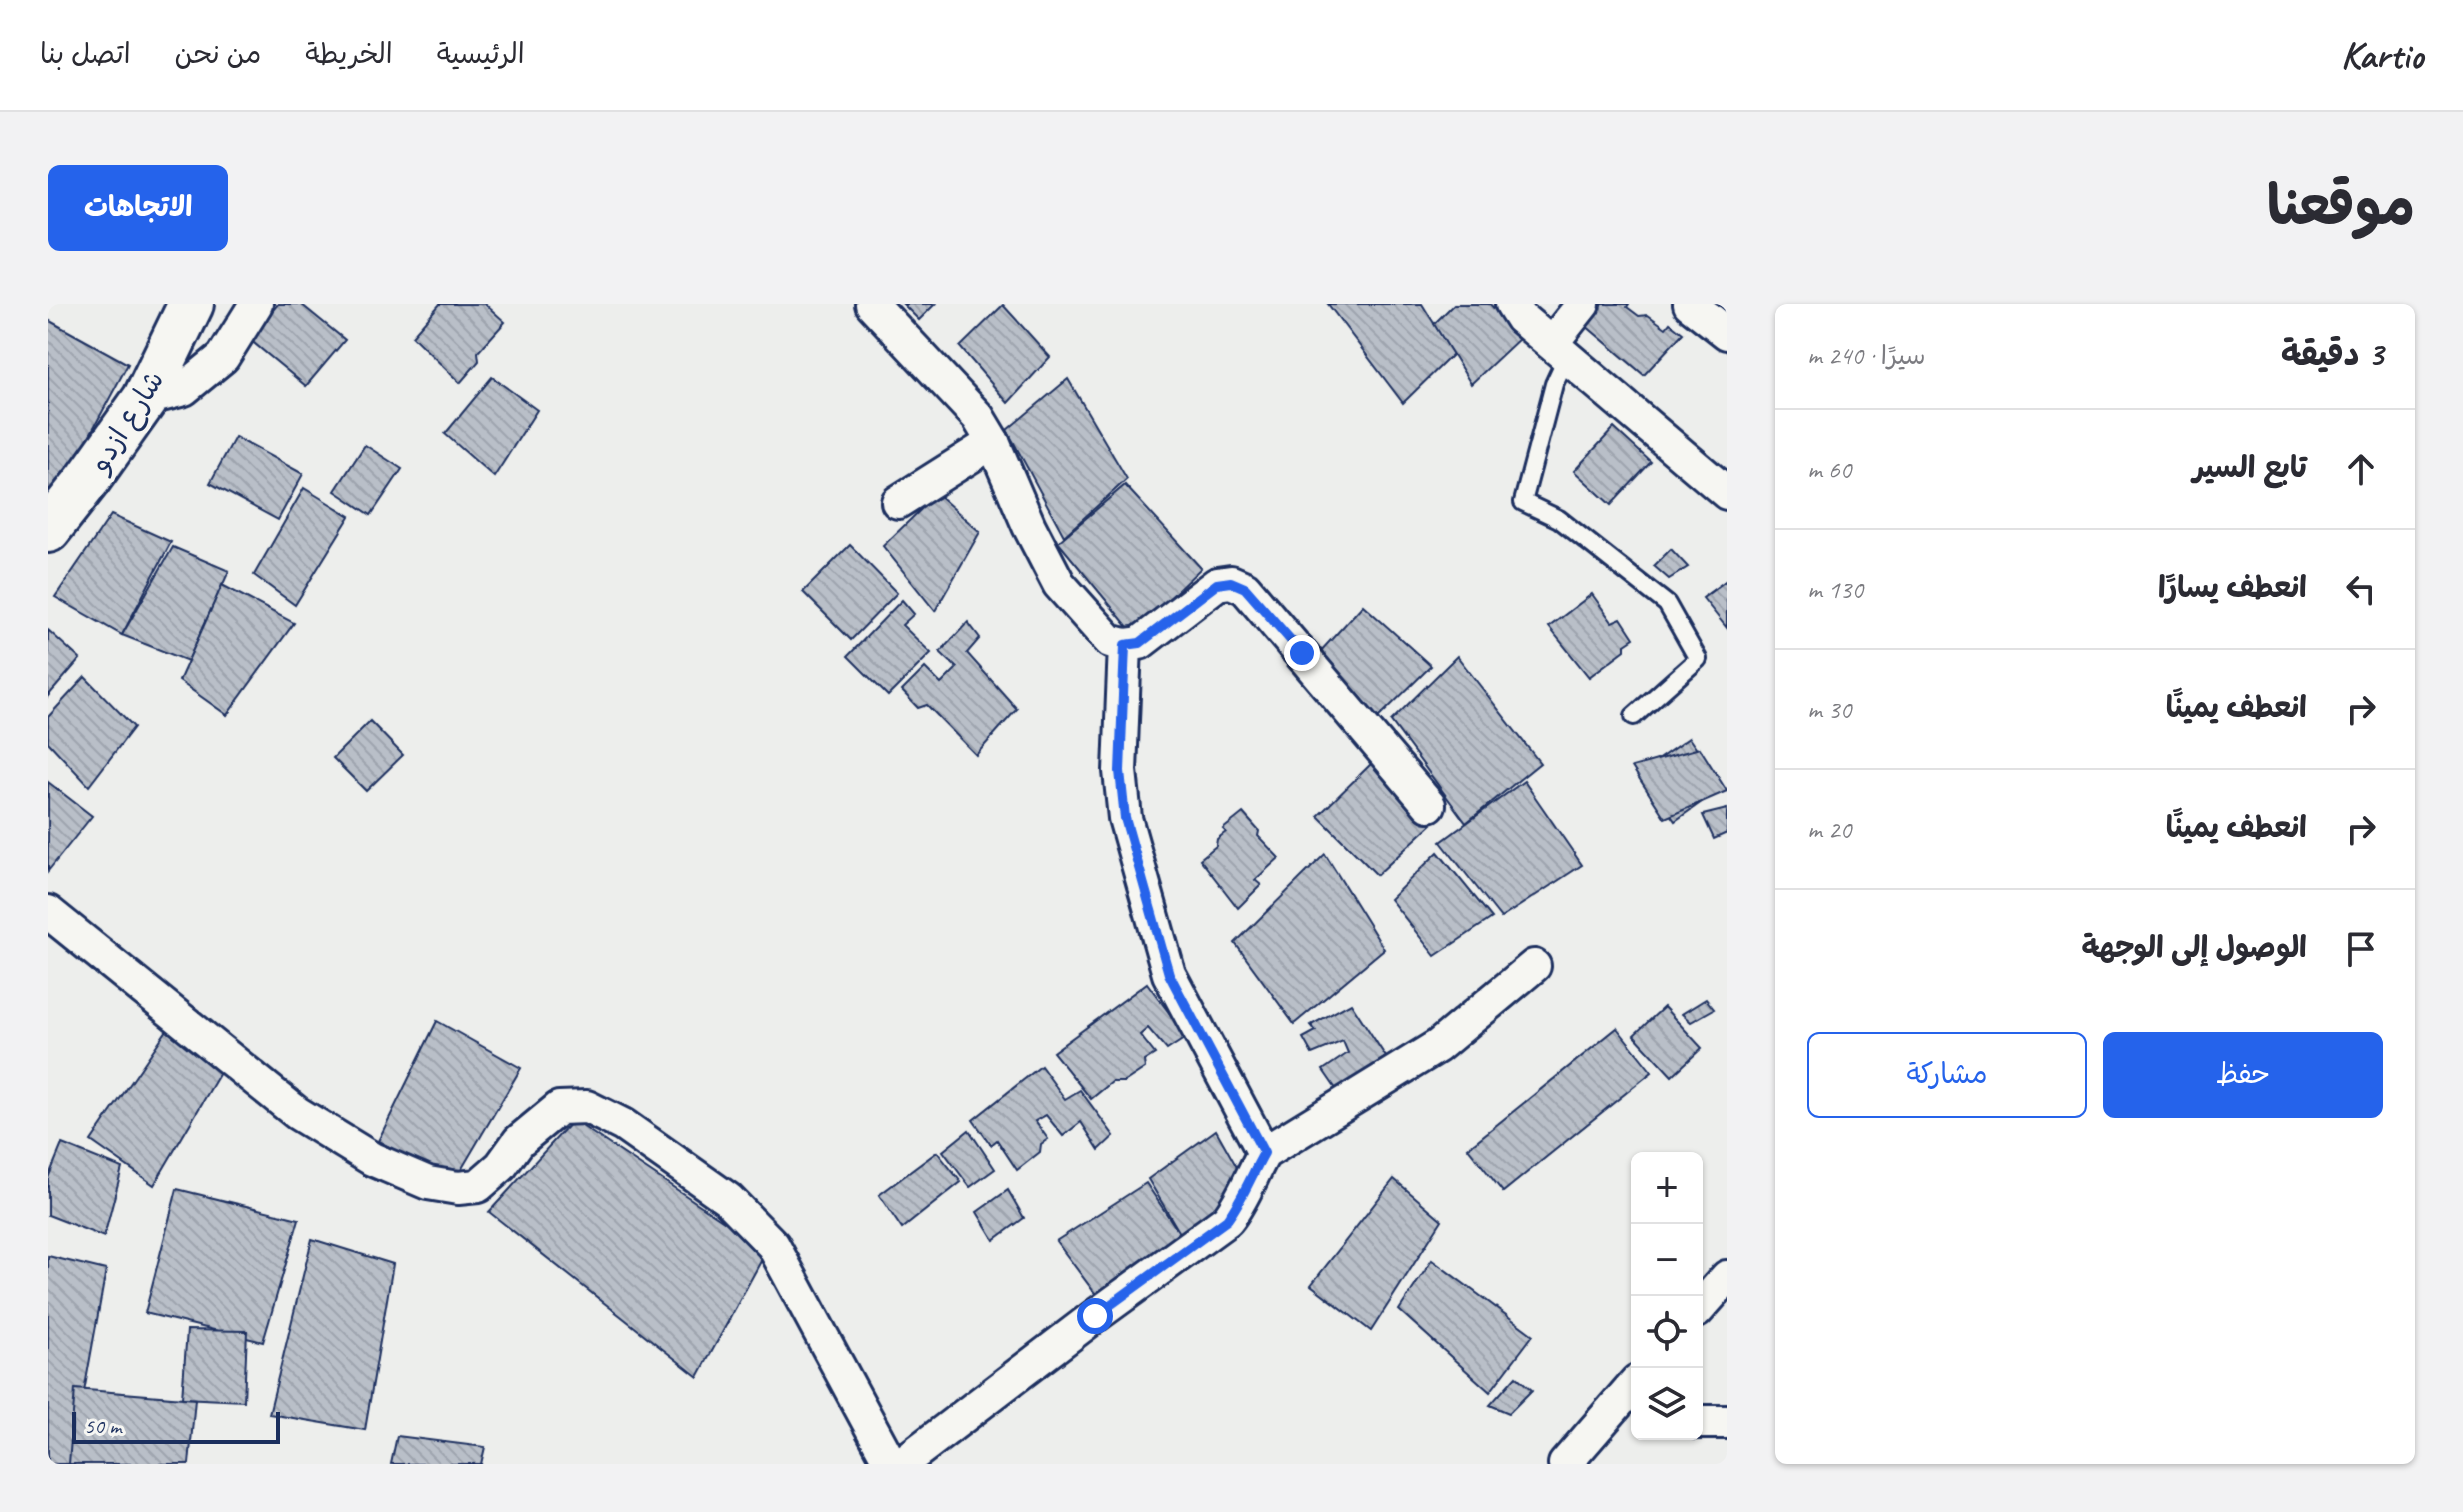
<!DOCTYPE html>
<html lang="ar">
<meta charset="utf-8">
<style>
body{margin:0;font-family:Caveat,"Playpen Sans Arabic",sans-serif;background:#f2f2f3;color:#2b2b33;direction:rtl}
.controls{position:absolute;right:24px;bottom:24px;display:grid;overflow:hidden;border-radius:12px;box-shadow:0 2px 6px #0004}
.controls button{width:72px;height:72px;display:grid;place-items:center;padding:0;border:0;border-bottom:2px solid #e1e1e2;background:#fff;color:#2b2b33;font:40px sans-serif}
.scale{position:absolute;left:24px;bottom:20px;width:208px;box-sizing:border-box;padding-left:8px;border:4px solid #1b2f5e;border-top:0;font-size:22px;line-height:28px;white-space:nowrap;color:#1b2f5e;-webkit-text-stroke:6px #f6f6f2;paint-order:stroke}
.stop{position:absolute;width:24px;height:24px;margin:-18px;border:6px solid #2563eb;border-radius:50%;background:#fff}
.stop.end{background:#2563eb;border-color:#fff;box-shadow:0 2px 8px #0008}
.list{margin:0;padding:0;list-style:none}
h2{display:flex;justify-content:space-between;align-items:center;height:104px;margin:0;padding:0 32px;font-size:34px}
h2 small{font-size:26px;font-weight:400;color:#7c7c81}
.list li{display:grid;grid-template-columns:52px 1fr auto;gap:24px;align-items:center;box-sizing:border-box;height:120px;padding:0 32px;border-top:2px solid #e1e1e2}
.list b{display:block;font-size:30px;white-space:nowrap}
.list em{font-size:26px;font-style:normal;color:#7c7c81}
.actions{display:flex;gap:16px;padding:24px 32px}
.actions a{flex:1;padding:18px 0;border:2px solid #2563eb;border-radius:12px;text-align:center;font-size:28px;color:#2563eb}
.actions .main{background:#2563eb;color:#fff}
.icon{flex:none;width:44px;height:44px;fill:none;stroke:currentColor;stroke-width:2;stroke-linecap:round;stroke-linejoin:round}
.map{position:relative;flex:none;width:1679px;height:1160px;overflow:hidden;direction:ltr;border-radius:12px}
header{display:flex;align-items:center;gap:48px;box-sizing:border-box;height:112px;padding:0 40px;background:#fff;border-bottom:2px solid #e1e1e2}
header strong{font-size:38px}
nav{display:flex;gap:44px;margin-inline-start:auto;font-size:28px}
.intro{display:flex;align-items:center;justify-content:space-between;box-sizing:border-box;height:192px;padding:0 48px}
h1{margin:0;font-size:56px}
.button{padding:20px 36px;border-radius:12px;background:#2563eb;color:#fff;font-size:28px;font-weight:700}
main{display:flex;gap:48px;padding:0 48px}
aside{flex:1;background:#fff;border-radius:12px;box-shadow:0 2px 6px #0004}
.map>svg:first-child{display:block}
.building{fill:url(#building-back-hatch);stroke:#1b2f5e;stroke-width:2}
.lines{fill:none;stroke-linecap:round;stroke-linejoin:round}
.service-casing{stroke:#1b2f5e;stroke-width:22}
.minor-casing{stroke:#1b2f5e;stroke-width:38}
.primary-casing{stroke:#1b2f5e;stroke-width:50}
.service{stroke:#f6f6f2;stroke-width:16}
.minor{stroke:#f6f6f2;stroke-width:32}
.primary{stroke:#f6f6f2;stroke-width:44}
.route{stroke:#2563eb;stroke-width:10}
.labels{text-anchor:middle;stroke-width:8;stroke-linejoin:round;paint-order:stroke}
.street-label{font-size:28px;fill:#1b2f5e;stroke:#f6f6f2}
</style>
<header>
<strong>Kartio</strong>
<nav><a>الرئيسية</a><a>الخريطة</a><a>من نحن</a><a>اتصل بنا</a></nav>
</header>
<div class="intro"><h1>موقعنا</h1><a class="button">الاتجاهات</a></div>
<main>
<aside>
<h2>3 دقيقة<small>سيرًا · 240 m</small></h2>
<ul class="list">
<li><svg class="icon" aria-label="ahead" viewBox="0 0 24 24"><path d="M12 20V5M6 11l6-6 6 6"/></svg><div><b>تابع السير</b></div><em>60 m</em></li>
<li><svg class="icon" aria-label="left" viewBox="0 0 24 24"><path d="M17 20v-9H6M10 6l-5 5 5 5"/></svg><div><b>انعطف يسارًا</b></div><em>130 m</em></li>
<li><svg class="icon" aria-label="right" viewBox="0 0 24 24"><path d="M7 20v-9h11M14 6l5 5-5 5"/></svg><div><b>انعطف يمينًا</b></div><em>30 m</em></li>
<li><svg class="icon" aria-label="right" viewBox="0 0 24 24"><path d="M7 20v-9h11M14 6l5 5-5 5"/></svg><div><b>انعطف يمينًا</b></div><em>20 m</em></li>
<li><svg class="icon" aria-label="arrive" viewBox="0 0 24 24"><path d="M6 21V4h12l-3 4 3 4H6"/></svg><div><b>الوصول إلى الوجهة</b></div></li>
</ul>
<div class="actions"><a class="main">حفظ</a><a>مشاركة</a></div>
</aside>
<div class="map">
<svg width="1679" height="1160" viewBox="0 0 1679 1160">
<defs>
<pattern id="building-back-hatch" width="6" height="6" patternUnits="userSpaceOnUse" patternTransform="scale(2)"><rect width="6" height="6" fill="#b9bfc8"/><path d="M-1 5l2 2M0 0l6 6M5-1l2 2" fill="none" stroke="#9ea4ae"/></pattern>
</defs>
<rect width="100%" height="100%" fill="#edeeec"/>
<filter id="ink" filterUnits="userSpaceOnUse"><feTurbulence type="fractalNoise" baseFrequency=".0125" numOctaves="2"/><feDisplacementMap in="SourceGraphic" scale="16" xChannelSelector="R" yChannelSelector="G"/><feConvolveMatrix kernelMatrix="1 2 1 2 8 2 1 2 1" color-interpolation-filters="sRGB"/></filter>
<g filter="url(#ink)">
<g class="building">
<polygon points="230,0 253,0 297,36 258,82 201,35"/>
<polygon points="392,0 437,0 457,18 430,48 431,57 412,79 364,32"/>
<polygon points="855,0 887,0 871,16"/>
<polygon points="1280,0 1374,0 1405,50 1355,99"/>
<polygon points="1406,0 1442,0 1472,34 1423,80 1386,20"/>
<polygon points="1554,0 1581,0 1579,3 1591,12 1600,11 1618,24 1622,19 1635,29 1596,71 1537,21"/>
<polygon points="955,1 1002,53 960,99 912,43"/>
<polygon points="0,16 80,60 1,207 0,206"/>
<polygon points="444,73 489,106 446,173 397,130"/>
<polygon points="1020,75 1079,175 1016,232 959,126"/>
<polygon points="1566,124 1603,158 1563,201 1526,167"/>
<polygon points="187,133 255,170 230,216 162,179"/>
<polygon points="317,141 354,165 323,211 287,187"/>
<polygon points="1077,181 1153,264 1085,329 1010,238"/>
<polygon points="256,184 302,212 247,301 206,271"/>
<polygon points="889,190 932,228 887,307 835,242"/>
<polygon points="63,211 123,238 74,331 7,293"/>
<polygon points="802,241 849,289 803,336 755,288"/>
<polygon points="125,243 181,267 140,357 74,331"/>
<polygon points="1623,245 1640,263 1621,275 1606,262"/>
<polygon points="1679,276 1679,311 1658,291"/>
<polygon points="1679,276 1679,324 1655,294"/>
<polygon points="174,281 246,319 179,411 131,377"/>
<polygon points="1544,290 1564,318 1573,314 1586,334 1577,340 1577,346 1541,373 1501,323"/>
<polygon points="854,296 866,310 854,321 883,349 840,392 800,352"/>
<polygon points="1315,301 1383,362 1327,417 1270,350"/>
<polygon points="920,318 932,334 919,349 969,405 928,451 879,401 870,404 854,387 877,364 893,380 909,364 892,348"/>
<polygon points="0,326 32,355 0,392"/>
<polygon points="1409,352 1492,459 1418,519 1343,417"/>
<polygon points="37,373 86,423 41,482 0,438 0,413"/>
<polygon points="322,417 355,451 318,487 285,454"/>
<polygon points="1641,434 1675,483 1627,517 1592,468"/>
<polygon points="1652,444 1679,487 1617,514 1584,463"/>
<polygon points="1327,456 1384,520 1329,571 1270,512"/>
<polygon points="1476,477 1534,561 1453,614 1393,538"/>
<polygon points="0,478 44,512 0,567"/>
<polygon points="1679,505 1679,529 1666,535 1655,511"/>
<polygon points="1195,509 1211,527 1210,532 1231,554 1207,576 1213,581 1190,604 1152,555 1168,542 1169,535 1178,528 1175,525"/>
<polygon points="1390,548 1444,614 1387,652 1342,595"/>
<polygon points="1277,550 1336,645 1246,720 1187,639"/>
<polygon points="1099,679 1139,733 1119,746 1100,724 1092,731 1107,750 1096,757 1097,764 1076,778 1064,778 1043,795 1005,748"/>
<polygon points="1658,695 1666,705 1643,718 1634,710"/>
<polygon points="1303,699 1338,753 1288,785 1275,766 1300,749 1295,737 1264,750 1255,734 1268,727 1263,721"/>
<polygon points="1616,703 1654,744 1624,772 1586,731"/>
<polygon points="389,717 473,764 406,878 330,837"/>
<polygon points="121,723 173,767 106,881 43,837"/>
<polygon points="1569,724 1604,768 1455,888 1420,844"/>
<polygon points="993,762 1017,795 1032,786 1066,832 1051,846 1033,818 1015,832 998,811 987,817 1000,835 993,840 992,848 969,866 949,836 943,841 925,816"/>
<polygon points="525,816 719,946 650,1073 441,908"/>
<polygon points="921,826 947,865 922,883 895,847"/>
<polygon points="1168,826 1195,874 1136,936 1100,875"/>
<polygon points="14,840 74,864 56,933 0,911 0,874"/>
<polygon points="889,848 913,878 854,925 831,891"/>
<polygon points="1346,875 1394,916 1323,1027 1263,981"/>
<polygon points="1098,879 1136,936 1052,996 1008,937"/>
<polygon points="129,885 251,915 215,1038 97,1009"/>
<polygon points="960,886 976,914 946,936 929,908"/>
<polygon points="264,935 345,960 317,1126 221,1110"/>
<polygon points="0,952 58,966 23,1160 0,1160"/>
<polygon points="1384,956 1485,1031 1442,1088 1351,1006"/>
<polygon points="139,1026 199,1027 196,1097 134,1094"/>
<polygon points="1468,1072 1484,1086 1461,1109 1442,1101"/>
<polygon points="27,1085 147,1095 141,1160 21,1160"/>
<polygon points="349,1132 437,1143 433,1160 343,1160"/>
</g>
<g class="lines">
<g class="service-casing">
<polyline id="service" points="1519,52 1506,80 1475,198 1511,215 1619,300 1650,355 1586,412"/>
</g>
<g class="minor-casing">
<g id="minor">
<polyline points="824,0 930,113 945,138 981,222 1011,280 1062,337 1077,341 1092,339 1169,280 1183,278 1197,284 1381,501"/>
<polyline points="1464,0 1473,14 1679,189"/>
<polyline points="1642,0 1679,29"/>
<polyline points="1504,39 1535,0"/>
<polyline points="97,95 136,85 175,53 208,0"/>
<polyline points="850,198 945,138"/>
<polyline points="1077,341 1072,467 1077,514 1121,670 1216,849"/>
<polyline points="0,608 249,809 324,855 380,879 410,884 430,882 453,862 471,837 511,804 539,803 575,821 680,895 725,941 843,1160"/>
<polyline points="1649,1007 1679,973"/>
<polyline points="1649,1118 1679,1118"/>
<path d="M 853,1160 L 1047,1012 L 1179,916 C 1195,896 1203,872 1216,849 L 1390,742 L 1486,662"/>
<polyline points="1517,1160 1589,1077"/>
</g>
</g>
<g class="primary-casing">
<polyline id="primary" points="0,226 41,174 97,95 143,0"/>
</g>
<use href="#service" class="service"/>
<use href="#minor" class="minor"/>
<use href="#primary" class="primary"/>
</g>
</g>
<g class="lines" filter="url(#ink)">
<path class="route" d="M 1047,1012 L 1179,916 C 1194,896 1203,872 1216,849 L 1121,670 L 1077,514 L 1072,467 L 1077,341 L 1092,339 L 1169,280 L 1183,278 L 1197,284 L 1254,349"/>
</g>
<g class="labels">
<g class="street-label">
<text transform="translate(78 117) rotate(-58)" y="10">شارع ازدو</text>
</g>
</g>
</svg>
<div class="controls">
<button>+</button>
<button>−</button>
<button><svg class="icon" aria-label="locate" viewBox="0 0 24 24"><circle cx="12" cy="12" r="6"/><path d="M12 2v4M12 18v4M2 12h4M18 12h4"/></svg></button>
<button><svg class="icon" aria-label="layers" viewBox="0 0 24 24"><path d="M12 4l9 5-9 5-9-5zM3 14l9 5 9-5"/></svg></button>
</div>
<div class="scale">50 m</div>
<div class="stop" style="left:1047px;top:1012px"></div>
<div class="stop end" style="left:1254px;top:349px"></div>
</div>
</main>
